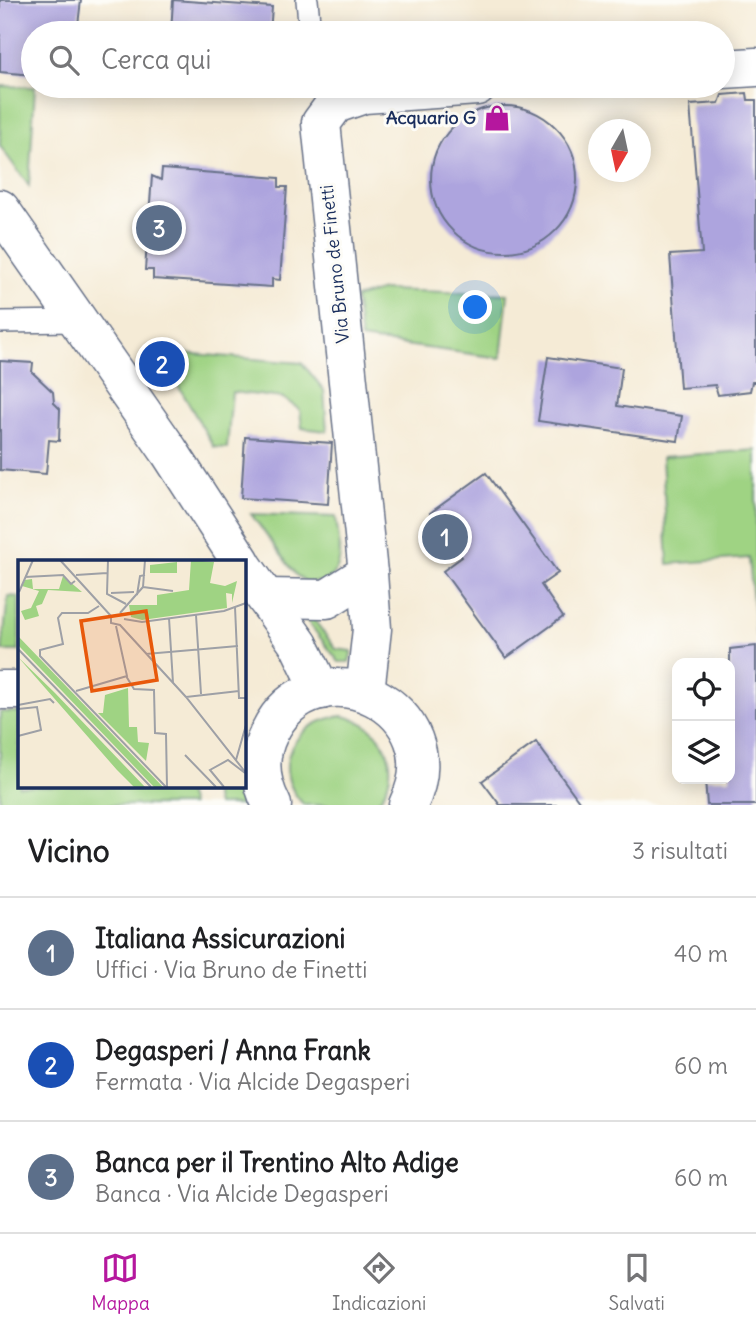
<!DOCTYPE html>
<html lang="it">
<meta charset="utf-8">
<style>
body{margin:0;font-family:Delius,sans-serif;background:#f2f2f2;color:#202124}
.controls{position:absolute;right:21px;bottom:21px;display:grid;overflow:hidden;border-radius:14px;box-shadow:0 4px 18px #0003}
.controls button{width:63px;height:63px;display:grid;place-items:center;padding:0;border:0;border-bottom:2px solid #e0e0e0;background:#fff;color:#202124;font:35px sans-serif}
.compass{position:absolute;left:588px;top:119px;width:63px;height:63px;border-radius:50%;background:#fff;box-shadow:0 4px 18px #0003;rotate:189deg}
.you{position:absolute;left:476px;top:308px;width:24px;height:24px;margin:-18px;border:5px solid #fff;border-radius:50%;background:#1a73e8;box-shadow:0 0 0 10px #1a73e833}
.badge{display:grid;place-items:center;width:46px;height:46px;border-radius:50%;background:#b5179e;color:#fff;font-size:23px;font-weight:700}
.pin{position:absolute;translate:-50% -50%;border:4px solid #fff;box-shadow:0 2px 7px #0006}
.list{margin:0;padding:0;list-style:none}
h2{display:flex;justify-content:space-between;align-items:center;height:91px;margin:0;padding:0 28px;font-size:30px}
h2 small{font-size:23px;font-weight:400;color:#757577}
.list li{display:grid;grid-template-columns:46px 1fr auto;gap:21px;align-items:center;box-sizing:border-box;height:112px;padding:0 28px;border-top:2px solid #e0e0e0}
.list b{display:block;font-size:26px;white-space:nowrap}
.list p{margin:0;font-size:23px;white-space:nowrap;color:#757577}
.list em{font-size:23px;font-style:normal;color:#757577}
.icon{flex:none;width:38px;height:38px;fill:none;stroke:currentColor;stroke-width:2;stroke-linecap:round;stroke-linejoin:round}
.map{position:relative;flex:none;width:756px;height:805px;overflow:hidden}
.search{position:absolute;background:#fff;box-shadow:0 4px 18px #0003;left:21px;right:21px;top:21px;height:77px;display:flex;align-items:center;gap:18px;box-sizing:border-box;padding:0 24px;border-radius:38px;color:#757577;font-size:26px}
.sheet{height:427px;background:#fff}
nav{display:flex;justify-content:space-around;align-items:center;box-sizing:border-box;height:98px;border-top:2px solid #e0e0e0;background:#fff;font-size:19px;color:#757577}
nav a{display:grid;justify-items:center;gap:4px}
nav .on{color:#b5179e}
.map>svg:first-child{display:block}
.green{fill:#9fd383;stroke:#5d8170;stroke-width:2}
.building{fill:#ada4de}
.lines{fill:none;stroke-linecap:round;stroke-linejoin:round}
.service-casing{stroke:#677188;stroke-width:24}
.minor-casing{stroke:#677188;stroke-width:41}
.tertiary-casing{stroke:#677188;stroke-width:41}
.service{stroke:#fff;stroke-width:21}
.minor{stroke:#fff;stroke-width:38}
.tertiary{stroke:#fff;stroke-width:38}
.labels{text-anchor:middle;stroke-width:6;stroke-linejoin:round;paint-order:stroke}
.poi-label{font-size:18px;font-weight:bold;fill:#1b2f5e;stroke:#fdfcf7;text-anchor:end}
.street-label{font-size:18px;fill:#1b2f5e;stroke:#fdfcf7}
.inset-road{fill:none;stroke:#9ea0a6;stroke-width:2}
.view{fill:#e8590c;fill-opacity:0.15;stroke:#e8590c;stroke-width:3.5}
.inset-edge{fill:none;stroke:#1b2f5e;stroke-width:3.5}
</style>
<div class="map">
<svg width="756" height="805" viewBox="0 0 756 805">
<rect width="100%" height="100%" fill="#fdfcf7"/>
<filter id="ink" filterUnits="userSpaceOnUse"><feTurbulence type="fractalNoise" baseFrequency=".0143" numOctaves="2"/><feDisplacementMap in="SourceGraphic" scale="14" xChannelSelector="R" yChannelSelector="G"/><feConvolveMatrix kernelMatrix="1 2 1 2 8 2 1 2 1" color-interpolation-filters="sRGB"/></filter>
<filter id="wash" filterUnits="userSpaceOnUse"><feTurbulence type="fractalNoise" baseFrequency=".00686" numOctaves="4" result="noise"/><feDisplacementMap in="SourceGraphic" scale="28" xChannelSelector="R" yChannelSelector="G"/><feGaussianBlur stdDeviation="1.57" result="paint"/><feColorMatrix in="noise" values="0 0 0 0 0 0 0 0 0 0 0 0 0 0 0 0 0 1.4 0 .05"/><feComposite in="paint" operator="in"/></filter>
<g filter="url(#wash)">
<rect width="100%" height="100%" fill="#f5ebd6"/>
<g class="green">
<polygon points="0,86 35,87 29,186 0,146"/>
<polygon points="383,290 508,294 501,358 361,339 355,298"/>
<polygon points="158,351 302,363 324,390 327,431 302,428 300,410 283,398 232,392 227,448 214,447"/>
<polygon points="756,450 756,637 749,558 668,564 662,457"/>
<path d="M 251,514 L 336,517 C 338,540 348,568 325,582 L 307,582 L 296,575 Z"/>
<polygon points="8,596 19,597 19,651 2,651"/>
<polygon points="312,617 336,649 352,651 349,662 339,662 305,618"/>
<polygon points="0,712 19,712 19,786 185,786 191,805 0,805"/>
<path d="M 342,716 C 385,723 407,771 375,805 L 304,805 C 267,768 295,720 342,716 Z"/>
<polygon points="212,786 242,786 250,805 217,805"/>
</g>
<g id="blocks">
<g class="building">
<polygon points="0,0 81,0 77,33 33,33 33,75 0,72"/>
<polygon points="173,0 272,7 270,33 171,33"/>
<polygon points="747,93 748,100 756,100 756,382 752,382 750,391 718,395 715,385 680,388 670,255 702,253 690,105 719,103 722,95"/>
<circle cx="504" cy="179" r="73"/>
<polygon points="162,169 279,178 279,187 287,187 280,280 272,279 272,287 153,279 153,270 145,270 152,176 161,180"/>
<polygon points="548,357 622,368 617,406 682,416 678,441 538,421"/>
<polygon points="0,361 33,363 32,372 53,392 54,403 60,409 59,441 49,440 46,474 0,470"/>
<polygon points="245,437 332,443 328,504 241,498"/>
<polygon points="486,473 558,573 541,585 563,617 506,658 443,571 462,557 430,513"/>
<polygon points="756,646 756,805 707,805 705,779 730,779 730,649"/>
<polygon points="536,742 582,805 500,805 482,781"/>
</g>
</g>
</g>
<g filter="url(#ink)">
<use href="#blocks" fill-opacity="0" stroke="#677188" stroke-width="2"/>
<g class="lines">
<g class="service-casing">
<g id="service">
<polyline points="307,0 310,33"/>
<polyline points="0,322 77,321"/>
</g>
</g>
<g class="minor-casing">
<g id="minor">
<polyline points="723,69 756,67"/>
<polyline points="266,598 327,599 368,573"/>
<polyline points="0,690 19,690"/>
<polyline points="365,692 372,629 368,573 321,123 335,104 364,94 477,86"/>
</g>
</g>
<g class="tertiary-casing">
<g id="tertiary">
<polyline points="0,209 169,451 241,562"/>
<polyline points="243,566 299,645 321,690"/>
<path d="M 272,805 C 260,782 257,757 269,733 C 315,638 457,708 408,805"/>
</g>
</g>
<use href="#service" class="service"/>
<use href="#minor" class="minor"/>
<use href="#tertiary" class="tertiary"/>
</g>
</g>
<defs>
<g id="shop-bare" transform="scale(2.1)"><path d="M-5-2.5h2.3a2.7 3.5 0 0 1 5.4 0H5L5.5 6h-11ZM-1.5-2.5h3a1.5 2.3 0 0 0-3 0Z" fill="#b5179e" stroke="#fdfcf7" stroke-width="2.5" paint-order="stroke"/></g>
</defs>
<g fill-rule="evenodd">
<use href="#shop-bare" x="497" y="118"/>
</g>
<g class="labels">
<g class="poi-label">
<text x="476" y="124">Acquario G</text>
</g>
<g class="street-label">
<text transform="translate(335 264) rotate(-96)" y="6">Via Bruno de Finetti</text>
</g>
</g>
<g transform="translate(18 560)">
<rect width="228" height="228" fill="#f5ebd6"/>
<path d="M 173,0 L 196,2 L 192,23 L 207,26 L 219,21 L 214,43 L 214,34 L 208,33 L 209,48 L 124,60 L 113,57 L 111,45 L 139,45 L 139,35 L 171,30 ZM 159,2 L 159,13 L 132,13 L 132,5 ZM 45,16 L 64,32 L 30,30 L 24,44 L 18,46 L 21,56 L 7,60 L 3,51 L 13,48 L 21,31 L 4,26 L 7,20 L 14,19 L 15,29 L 41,29 ZM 0,76 L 145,227 L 136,227 L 0,85 ZM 0,97 L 37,133 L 127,227 L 116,227 L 99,210 ZM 110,128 L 111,167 L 119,167 L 120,182 L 131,183 L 128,201 L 80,153 L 85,153 L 87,135 Z" fill="#9fd383"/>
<path class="inset-road" d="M 42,0 L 93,56M 90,0 L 89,34 L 108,44M 58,15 L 89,13M 7,17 L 45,15 L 53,24 L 57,21M 125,27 L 155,31M 1,32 L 15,0M 93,33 L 116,32M 119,35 L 122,16 L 127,15M 81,46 L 70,53 L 44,53 L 40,58 L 45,84 L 22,90 L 22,96 L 148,227M 217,47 L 221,138 L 228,138M 102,53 L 125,27 L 127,0M 178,55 L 183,134M 93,56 L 93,63 L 102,65 L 168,137 L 228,213M 151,58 L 155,123M 106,59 L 124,62 L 206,51 L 228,43M 0,89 L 133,227M 128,94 L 220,86M 108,116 L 116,129 L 136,130 L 137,173 L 148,174 L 149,227M 58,131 L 109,116 L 98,66M 168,137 L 221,131M 0,145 L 32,139 L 36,143M 0,149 L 19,147 L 23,170 L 0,176M 167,195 L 198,227M 218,200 L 228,165M 206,227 L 192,210 L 210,200 L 227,213"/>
<path class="view" d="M 128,51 L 139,120 L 74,131 L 63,61 Z"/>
<rect width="228" height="228" class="inset-edge"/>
</g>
</svg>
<div class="controls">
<button><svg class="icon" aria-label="locate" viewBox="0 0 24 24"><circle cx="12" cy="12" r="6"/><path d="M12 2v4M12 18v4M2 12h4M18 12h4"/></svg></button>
<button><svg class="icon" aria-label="layers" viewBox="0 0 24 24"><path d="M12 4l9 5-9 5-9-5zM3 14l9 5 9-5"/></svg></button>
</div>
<svg class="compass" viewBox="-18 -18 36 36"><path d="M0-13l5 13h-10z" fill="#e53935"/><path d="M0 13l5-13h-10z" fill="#757577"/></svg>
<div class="you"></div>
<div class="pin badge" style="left:445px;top:537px;background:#5c6f8a">1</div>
<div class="pin badge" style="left:162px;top:364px;background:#1a4fb4">2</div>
<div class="pin badge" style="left:159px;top:228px;background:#5c6f8a">3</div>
<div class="search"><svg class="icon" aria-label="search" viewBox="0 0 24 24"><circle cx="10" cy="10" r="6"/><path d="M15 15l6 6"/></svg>Cerca qui</div>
</div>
<section class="sheet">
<h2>Vicino<small>3 risultati</small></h2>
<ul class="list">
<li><span class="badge" style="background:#5c6f8a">1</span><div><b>Italiana Assicurazioni</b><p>Uffici · Via Bruno de Finetti</p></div><em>40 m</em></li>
<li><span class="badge" style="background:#1a4fb4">2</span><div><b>Degasperi / Anna Frank</b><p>Fermata · Via Alcide Degasperi</p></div><em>60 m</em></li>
<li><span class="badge" style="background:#5c6f8a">3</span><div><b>Banca per il Trentino Alto Adige</b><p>Banca · Via Alcide Degasperi</p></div><em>60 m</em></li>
</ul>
</section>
<nav>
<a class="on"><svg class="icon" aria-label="map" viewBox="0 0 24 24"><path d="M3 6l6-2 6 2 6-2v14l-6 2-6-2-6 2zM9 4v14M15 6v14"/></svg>Mappa</a>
<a><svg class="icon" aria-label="directions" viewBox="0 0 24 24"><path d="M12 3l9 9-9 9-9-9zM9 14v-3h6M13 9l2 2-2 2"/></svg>Indicazioni</a>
<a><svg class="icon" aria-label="saved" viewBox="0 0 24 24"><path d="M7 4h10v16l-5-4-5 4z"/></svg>Salvati</a>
</nav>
